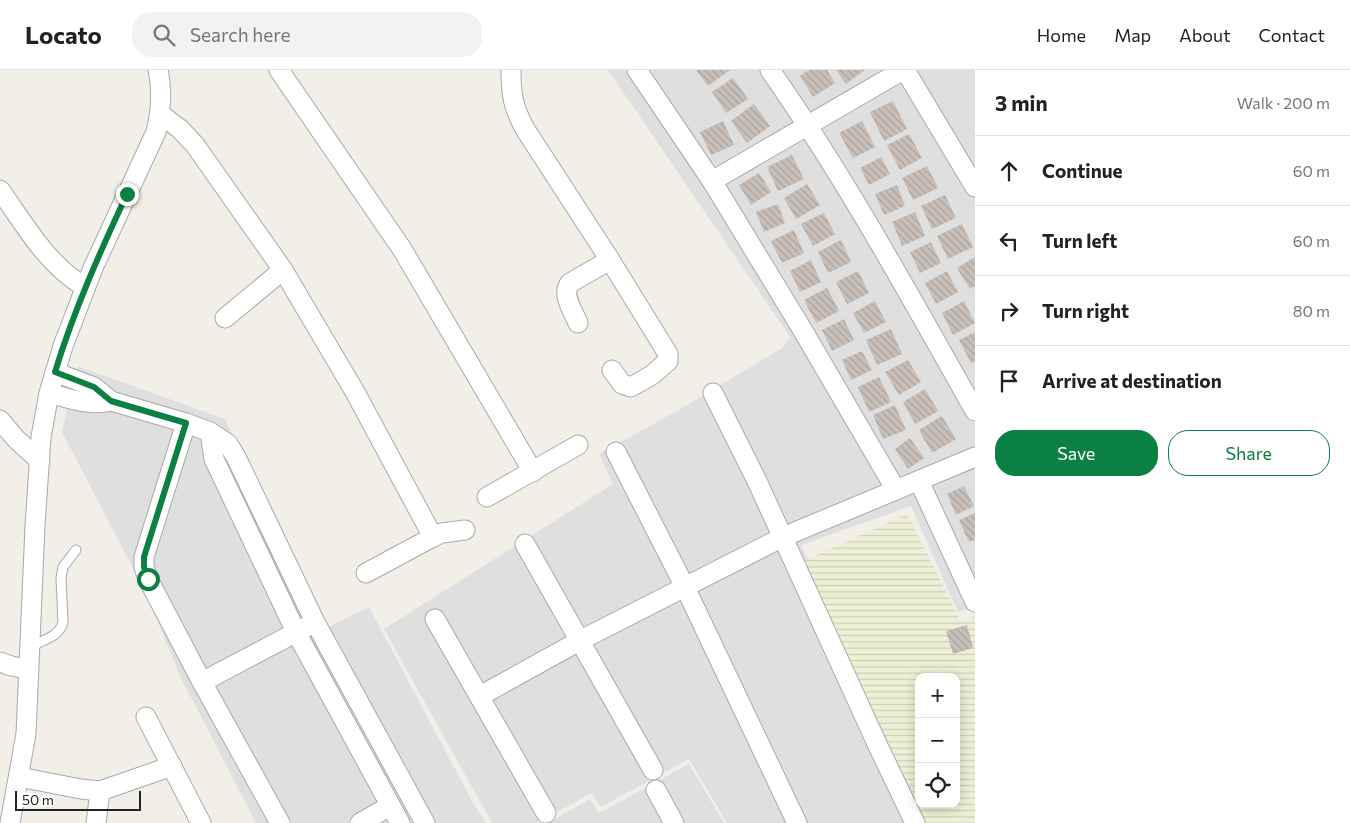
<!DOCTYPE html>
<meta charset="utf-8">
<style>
body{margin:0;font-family:Commissioner,sans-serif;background:#f2f2f2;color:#222}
.controls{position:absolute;right:15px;bottom:15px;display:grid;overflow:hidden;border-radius:10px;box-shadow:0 2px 12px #0003}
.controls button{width:45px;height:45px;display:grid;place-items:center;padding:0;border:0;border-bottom:1px solid #e0e0e0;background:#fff;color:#222;font:25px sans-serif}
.scale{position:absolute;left:15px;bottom:12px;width:126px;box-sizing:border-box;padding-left:5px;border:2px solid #222;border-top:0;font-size:14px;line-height:18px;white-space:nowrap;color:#222;-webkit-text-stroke:4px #fff;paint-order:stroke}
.stop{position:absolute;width:15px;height:15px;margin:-11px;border:4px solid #0b8043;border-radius:50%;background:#fff}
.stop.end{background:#0b8043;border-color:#fff;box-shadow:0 1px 5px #0008}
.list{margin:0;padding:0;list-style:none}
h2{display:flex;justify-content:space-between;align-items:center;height:65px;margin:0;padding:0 20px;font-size:21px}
h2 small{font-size:16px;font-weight:400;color:#767676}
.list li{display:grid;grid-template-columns:32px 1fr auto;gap:15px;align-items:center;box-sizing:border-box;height:70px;padding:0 20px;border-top:1px solid #e0e0e0}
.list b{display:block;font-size:19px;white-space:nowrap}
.list em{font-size:16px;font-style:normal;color:#767676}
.actions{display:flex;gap:10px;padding:15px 20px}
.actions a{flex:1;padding:11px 0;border:1px solid #0b8043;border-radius:20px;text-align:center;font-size:18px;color:#0b8043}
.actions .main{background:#0b8043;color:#fff}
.icon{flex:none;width:28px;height:28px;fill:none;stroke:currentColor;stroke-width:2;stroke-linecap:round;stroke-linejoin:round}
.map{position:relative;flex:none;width:975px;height:753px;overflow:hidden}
header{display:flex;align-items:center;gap:30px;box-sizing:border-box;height:70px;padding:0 25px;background:#fff;border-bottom:1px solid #e0e0e0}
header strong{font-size:24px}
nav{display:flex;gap:28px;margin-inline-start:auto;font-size:18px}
.search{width:350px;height:45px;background:#f2f2f2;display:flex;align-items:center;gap:12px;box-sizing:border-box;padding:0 18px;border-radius:20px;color:#767676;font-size:19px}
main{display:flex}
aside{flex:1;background:#fff}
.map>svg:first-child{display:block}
.residential{fill:#e0dfdf}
.farmland{fill:url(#farmland-rules);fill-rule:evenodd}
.building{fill:url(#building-back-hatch)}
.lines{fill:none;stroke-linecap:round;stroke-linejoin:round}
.lane-casing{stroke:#a9a9a9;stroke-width:11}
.street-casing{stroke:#a9a9a9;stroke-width:21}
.lane{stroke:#fff;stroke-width:9}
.street{stroke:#fff;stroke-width:19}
.route{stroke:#0b8043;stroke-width:6}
</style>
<header>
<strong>Locato</strong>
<div class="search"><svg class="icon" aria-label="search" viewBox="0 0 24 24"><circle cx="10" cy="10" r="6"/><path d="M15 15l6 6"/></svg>Search here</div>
<nav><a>Home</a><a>Map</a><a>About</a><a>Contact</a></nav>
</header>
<main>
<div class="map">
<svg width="975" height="753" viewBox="0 0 975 753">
<defs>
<pattern id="farmland-rules" width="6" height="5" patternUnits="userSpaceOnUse" patternTransform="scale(1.25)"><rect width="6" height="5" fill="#eef0d5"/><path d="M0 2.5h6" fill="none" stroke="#ccceb7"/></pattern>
<pattern id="building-back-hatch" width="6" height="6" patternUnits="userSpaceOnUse" patternTransform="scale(1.25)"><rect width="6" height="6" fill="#c7bfb8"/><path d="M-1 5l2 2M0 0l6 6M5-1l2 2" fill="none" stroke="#aba49e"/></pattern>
</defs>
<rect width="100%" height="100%" fill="#f2efe9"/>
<g class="residential">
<polygon points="608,0 975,0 975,538 958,542 911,436 801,475 919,724 919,734 932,753 727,753 689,689 601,737 591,723 538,753 492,753 384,559 613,414 599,384 684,337 782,278 790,267"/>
<polygon points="77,296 225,349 324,559 369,537 472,731 486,753 256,753 179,604 147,525 62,362"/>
<polygon points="689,694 724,753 548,753 590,729 599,743"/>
</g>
<path class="farmland" d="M 907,444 L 961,551 L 975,546 L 975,753 L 926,753 L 804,491 ZM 919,607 L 956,607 L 956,734 L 919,734 Z"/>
<g class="building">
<polygon points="696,0 730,0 708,16"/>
<polygon points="809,0 827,0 835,13 813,27 800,6"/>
<polygon points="836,0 865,0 846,14"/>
<polygon points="733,8 748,29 726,43 712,22"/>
<polygon points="893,31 907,59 884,71 870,42"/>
<polygon points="754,34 770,56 747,73 731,51"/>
<polygon points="723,51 734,75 711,85 700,62"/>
<polygon points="862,51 875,77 853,88 839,63"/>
<polygon points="909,64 922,88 900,100 887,75"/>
<polygon points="792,85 804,109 778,121 767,97"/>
<polygon points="881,87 890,104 869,115 860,98"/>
<polygon points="927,96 938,118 913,130 902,108"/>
<polygon points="759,103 771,122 751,135 739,115"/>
<polygon points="807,114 820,135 796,149 784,128"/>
<polygon points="897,115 905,136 884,145 875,124"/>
<polygon points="945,125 956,148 932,159 921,136"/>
<polygon points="778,134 785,153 764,162 756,142"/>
<polygon points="915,142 925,166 902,176 892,152"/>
<polygon points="824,143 835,164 813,176 801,154"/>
<polygon points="962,154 973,177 948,189 937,166"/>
<polygon points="794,160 804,183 782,193 771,171"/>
<polygon points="841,170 851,192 828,203 818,182"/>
<polygon points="931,172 941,193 920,203 910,182"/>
<polygon points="975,187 975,216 970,219 957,198"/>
<polygon points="811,190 821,212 800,222 790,201"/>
<polygon points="858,201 869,223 847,234 836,212"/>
<polygon points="947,201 958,222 936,234 925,213"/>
<polygon points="827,218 839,241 816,253 804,230"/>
<polygon points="875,231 886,252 864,263 853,243"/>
<polygon points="964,231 975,253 953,265 942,243"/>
<polygon points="844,249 854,270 832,281 822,260"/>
<polygon points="891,259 902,284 877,295 866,270"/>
<polygon points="975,262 975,291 971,293 959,270"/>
<polygon points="862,281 872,300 851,310 842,290"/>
<polygon points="908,290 921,312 899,325 885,302"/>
<polygon points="879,307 891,332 869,342 858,317"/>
<polygon points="925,319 938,341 915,354 903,332"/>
<polygon points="895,335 906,360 883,369 873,345"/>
<polygon points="942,346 956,369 932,383 919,360"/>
<polygon points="910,368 924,388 908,399 895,379"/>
<polygon points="964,416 974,436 956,445 947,424"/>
<polygon points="975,443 975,470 969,472 959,450"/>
<polygon points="967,555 973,578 953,584 946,561"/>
</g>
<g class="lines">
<g class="lane-casing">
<path id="lane" d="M 29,577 C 41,571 60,567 63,552 L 61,508 L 63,497 L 76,480"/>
</g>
<g class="street-casing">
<g id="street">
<polyline points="279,0 402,179 533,402"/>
<path d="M 511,0 C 511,25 513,37 525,59 L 610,190 L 668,284 L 668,291 L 652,305 L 631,317 L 622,314 L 612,300"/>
<polyline points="637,0 712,111 802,259 896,420"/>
<path d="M 770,0 C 846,109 910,226 975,341"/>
<polyline points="905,0 975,117"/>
<polyline points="160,44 180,59 195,75 283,200 355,322 433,467 442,463 465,460"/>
<polyline points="712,111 903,0"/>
<path d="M 0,120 C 25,155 47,195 85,217"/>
<polyline points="225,248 283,200"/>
<path d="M 578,253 C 573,241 561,224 570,213 L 610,190"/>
<polyline points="55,302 94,317 111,331 186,353 210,362 228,374 236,387 315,552 425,753"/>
<path d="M 49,323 C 70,329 89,336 111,331"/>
<polyline points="713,323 757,411 878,676 915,753"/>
<polyline points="0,350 16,369 40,391"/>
<polyline points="186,353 144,487 144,497 148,509 202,612 280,753"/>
<polyline points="210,362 214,389 296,562 400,753"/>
<polyline points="616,382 685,517 797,753"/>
<polyline points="919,411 975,532"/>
<polyline points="487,427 578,375"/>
<polyline points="525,474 653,700"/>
<polyline points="366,503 433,467"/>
<polyline points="435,549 546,743"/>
<polyline points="0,592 11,596 28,599"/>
<polyline points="202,612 308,556"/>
<polyline points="480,626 581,570 783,467 975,387"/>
<polyline points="146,647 201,753"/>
<polyline points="19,707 81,719 100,721 172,696"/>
<polyline points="656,720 674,753"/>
<path d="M 10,753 L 26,664 L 35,456 L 41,367 L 49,323 L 63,276 L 93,198 L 156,62 C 161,41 163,22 158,0"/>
<polyline points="96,753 100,721"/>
<polyline points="360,753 390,736"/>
</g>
</g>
<use href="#lane" class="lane"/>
<use href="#street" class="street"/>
</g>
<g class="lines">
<path class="route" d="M 127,124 C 100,182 74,240 55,302 L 94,317 L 111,331 L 186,353 L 144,487 L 144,497 L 148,509"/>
</g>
</svg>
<div class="controls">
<button>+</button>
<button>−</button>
<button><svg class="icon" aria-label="locate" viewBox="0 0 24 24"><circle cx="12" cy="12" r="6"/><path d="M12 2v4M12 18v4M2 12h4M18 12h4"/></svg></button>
</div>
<div class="scale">50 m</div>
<div class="stop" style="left:148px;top:509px"></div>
<div class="stop end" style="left:127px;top:124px"></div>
</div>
<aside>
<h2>3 min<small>Walk · 200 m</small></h2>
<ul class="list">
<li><svg class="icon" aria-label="ahead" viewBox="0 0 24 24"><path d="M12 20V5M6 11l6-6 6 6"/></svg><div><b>Continue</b></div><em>60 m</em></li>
<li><svg class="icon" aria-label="left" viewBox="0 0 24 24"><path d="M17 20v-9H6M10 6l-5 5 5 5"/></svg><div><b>Turn left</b></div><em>60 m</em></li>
<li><svg class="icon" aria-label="right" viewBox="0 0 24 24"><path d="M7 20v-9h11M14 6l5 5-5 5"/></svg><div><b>Turn right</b></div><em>80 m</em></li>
<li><svg class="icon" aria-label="arrive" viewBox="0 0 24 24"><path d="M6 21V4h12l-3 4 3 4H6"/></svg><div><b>Arrive at destination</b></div></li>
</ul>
<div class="actions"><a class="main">Save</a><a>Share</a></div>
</aside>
</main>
